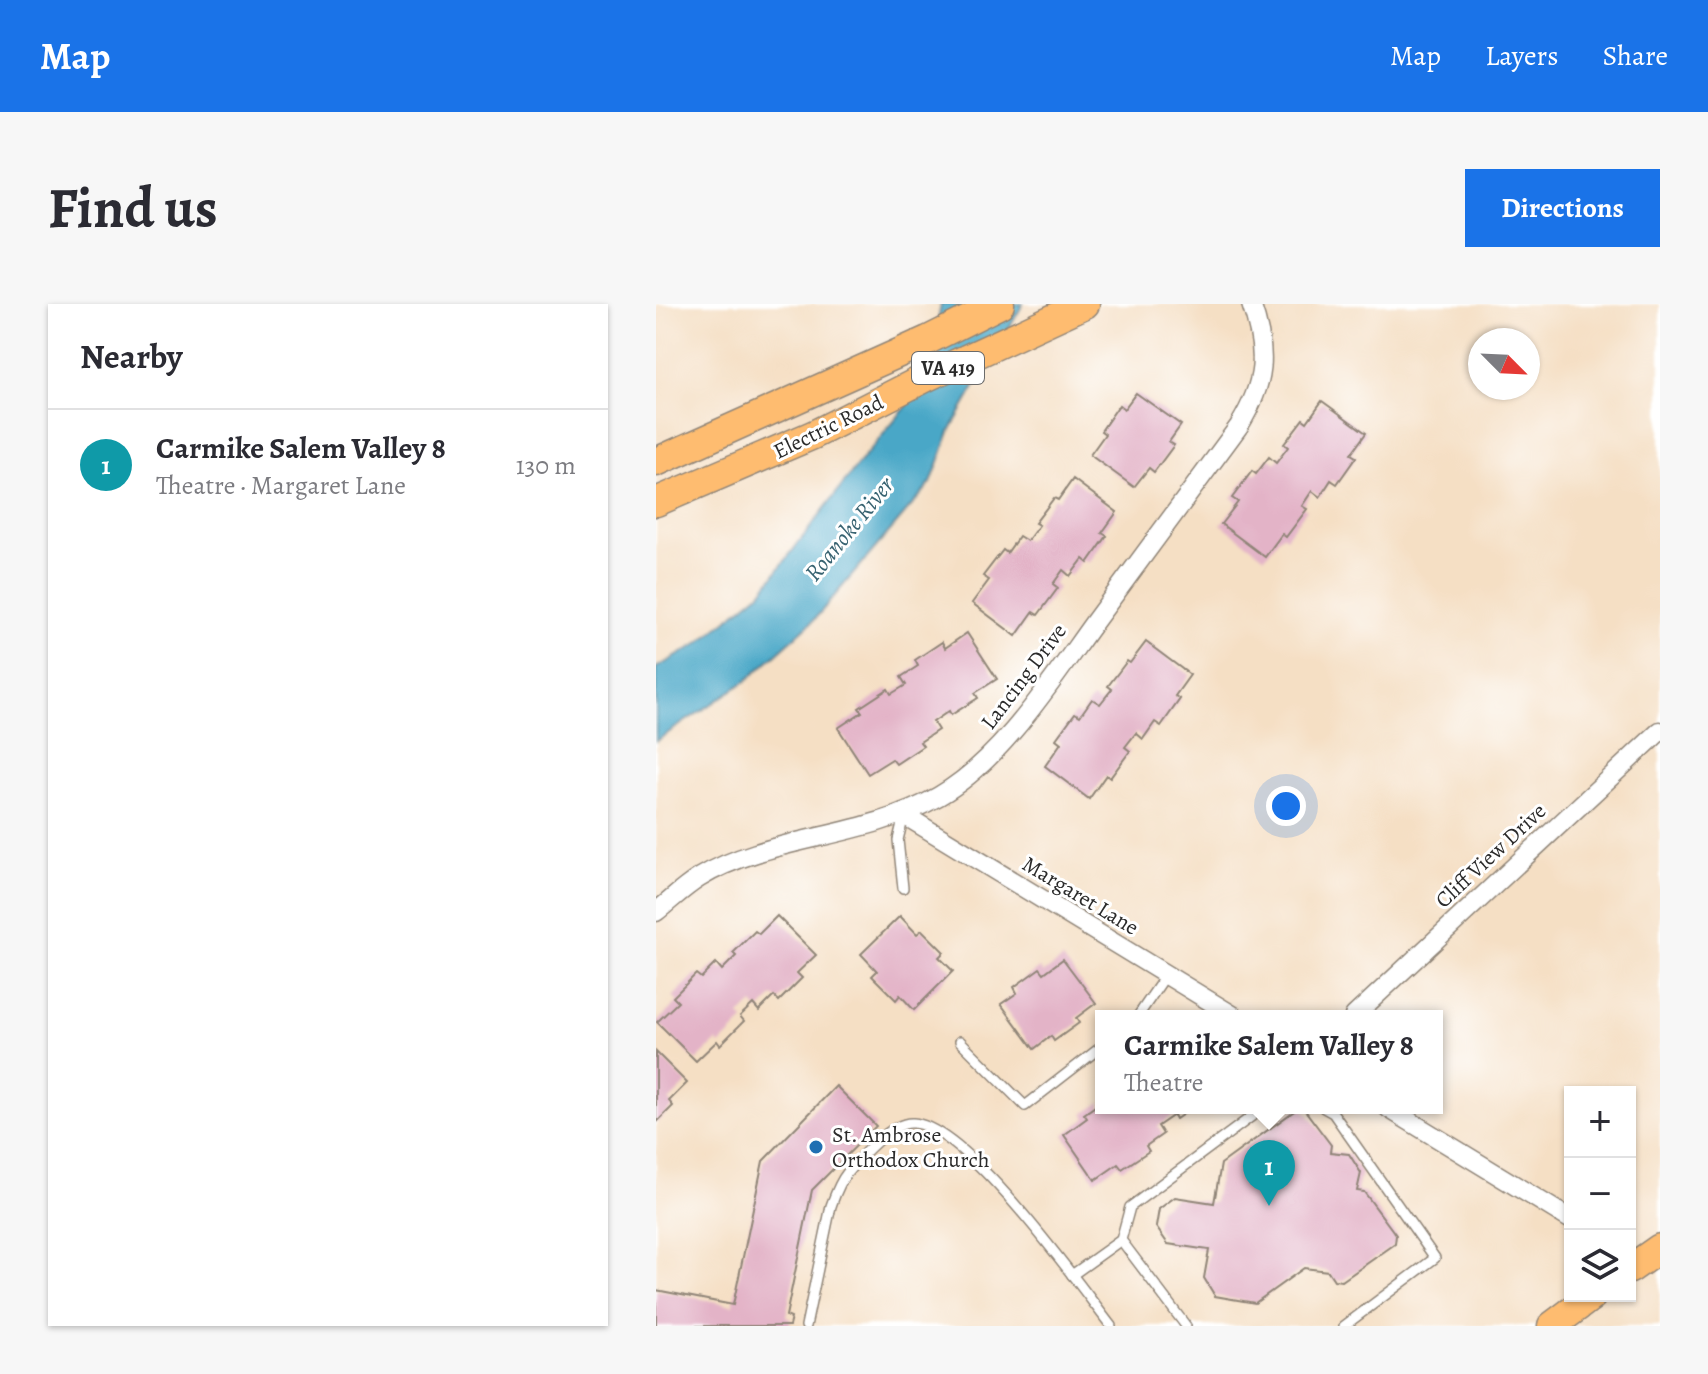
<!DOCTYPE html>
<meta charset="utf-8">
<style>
body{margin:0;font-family:Alegreya,serif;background:#f7f7f7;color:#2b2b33}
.controls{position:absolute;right:24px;bottom:24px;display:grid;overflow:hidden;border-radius:0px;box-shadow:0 2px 6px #0004}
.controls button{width:72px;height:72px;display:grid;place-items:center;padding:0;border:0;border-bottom:2px solid #e1e1e2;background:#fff;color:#2b2b33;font:40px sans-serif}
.compass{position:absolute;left:812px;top:24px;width:72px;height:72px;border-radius:50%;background:#fff;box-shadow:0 2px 6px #0004;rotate:114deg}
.you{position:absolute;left:630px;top:502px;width:28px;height:28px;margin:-20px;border:6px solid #fff;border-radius:50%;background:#1a73e8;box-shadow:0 0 0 12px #1a73e833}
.badge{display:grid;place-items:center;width:52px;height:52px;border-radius:50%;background:#1a73e8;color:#fff;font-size:26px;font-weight:700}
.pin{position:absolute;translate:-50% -66px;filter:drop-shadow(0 2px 4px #0008)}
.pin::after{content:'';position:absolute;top:42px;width:28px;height:24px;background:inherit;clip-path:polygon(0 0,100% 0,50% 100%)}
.popup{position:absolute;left:439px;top:706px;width:348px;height:104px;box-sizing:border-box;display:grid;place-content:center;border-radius:0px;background:#fff;filter:drop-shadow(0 2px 6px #0005);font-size:26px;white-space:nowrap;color:#7c7c81}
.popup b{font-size:30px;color:#2b2b33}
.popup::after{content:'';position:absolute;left:50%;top:100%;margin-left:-16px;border:16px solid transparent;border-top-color:#fff}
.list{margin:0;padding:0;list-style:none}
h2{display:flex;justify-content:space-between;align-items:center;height:104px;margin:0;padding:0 32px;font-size:34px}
h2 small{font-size:26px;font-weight:400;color:#7c7c81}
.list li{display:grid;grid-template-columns:52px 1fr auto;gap:24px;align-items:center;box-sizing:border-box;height:112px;padding:0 32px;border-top:2px solid #e1e1e2}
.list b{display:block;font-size:30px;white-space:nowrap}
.list p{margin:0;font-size:26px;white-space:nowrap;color:#7c7c81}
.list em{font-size:26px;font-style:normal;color:#7c7c81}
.icon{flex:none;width:44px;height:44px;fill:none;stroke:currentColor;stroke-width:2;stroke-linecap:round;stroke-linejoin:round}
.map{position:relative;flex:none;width:1004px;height:1022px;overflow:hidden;border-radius:0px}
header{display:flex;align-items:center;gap:48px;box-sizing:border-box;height:112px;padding:0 40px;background:#1a73e8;color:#fff}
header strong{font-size:38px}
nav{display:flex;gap:44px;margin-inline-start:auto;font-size:28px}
.intro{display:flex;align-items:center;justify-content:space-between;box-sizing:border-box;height:192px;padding:0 48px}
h1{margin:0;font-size:56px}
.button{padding:20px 36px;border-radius:0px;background:#1a73e8;color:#fff;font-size:28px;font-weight:700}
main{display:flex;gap:48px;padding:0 48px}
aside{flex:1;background:#fff;border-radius:0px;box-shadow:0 2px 6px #0004}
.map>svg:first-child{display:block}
.water{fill:#48a7c7;stroke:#3a6979;stroke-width:2}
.building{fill:#e3b3c7}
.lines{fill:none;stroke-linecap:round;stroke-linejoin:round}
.lane-casing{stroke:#908578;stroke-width:12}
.street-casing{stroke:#908578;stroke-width:21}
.primary-casing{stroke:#908578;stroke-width:31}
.lane{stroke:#fff;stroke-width:9}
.street{stroke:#fff;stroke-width:18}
.primary{stroke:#febc70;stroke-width:28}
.poi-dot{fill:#1f6fb2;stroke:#fff;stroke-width:3}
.labels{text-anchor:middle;stroke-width:6;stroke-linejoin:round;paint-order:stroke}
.shield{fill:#fff;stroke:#6b6b6b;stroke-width:2}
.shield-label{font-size:20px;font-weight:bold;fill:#2b2b2b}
.street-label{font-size:22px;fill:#2b2b2b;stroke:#fff}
.poi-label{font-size:22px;fill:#2b2b2b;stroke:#fff;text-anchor:start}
.water-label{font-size:24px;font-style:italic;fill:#386371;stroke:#fff}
</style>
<header>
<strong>Map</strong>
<nav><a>Map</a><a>Layers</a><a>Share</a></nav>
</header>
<div class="intro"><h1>Find us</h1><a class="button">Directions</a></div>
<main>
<aside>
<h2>Nearby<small></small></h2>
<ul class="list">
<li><span class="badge" style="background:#0f9aa8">1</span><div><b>Carmike Salem Valley 8</b><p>Theatre · Margaret Lane</p></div><em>130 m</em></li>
</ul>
</aside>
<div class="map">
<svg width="1004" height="1022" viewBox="0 0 1004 1022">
<rect width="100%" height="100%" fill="#fff"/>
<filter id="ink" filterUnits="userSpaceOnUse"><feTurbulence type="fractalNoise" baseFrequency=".0125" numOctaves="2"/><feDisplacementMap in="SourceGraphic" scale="16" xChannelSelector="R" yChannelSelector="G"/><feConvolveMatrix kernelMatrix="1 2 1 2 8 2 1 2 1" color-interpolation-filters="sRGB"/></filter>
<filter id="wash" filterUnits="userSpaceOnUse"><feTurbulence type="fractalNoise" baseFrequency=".006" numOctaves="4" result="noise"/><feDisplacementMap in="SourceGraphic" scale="32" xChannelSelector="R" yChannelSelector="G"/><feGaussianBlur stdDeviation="1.8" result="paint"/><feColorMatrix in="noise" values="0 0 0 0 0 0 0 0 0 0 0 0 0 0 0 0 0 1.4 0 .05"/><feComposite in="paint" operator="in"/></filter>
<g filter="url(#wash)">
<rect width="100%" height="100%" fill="#f5dfc4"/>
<polygon class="water" points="285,0 367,0 295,125 275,179 157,317 90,377 0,437 0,364 42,340 106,287 204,158 251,102 279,34"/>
<g id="blocks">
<g class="building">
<polygon points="480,89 525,121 513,138 518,141 498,168 493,164 478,183 434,151 449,130 445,127 463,101 468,105"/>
<polygon points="666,97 710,129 695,150 700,153 681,180 675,176 664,193 656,187 646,202 651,205 630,233 626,230 609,253 565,220 582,198 576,194 596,167 600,170 613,153 620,159 632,143 628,140 647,115 651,118"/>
<polygon points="417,175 461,208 446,229 451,232 432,259 427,255 414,272 407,266 397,280 402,284 382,311 377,308 360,332 316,299 333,276 327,272 347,246 351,249 363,232 371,237 383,221 379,219 398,194 402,196"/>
<polygon points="311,329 341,375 319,389 322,394 295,411 293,407 277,418 282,426 264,438 267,442 240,460 236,455 212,470 182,424 206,408 203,404 232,385 235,390 250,381 245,373 262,362 259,356 286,338 289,344"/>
<polygon points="490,338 534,371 519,392 524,395 505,422 499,418 487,435 480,429 469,443 474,447 454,474 450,471 433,495 389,462 405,439 400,435 419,409 424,412 436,395 444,400 456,385 452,382 471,357 474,359"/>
<polygon points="121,612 160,651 141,669 146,674 123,697 118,692 103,707 97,700 84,712 88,717 64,741 61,737 40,757 1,718 22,698 17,693 40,670 45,674 60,659 66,666 80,652 77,649 99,627 103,630"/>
<polygon points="244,612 261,630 266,626 288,648 283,653 297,667 258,706 244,691 240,696 216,672 221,667 205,650"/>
<polygon points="407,655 440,699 420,714 423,719 398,737 395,732 378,745 345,700 361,689 358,683 384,664 388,669"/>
<polygon points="0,748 31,779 13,797 17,802 0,819"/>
<polygon points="180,782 220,822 156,886 130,1012 135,1014 133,1022 0,1022 0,986 77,1001 107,857"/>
<polygon points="445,798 445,804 536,804 520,815 518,811 502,822 507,830 490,842 493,847 466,865 462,860 439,876 408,831 431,814 428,810"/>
<polygon points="641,805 648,805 675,841 674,848 693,850 705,869 701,887 708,888 740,931 739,940 686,977 678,976 672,967 648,964 599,999 559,992 548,974 553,946 512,940 500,923 503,905 519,893 558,899 565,860"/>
</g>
</g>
</g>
<g filter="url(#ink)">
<use href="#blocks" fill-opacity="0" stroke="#908578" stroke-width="2"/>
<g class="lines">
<g class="lane-casing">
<g id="lane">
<polyline points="247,584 242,536 248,511"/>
<polyline points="482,712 510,671"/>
<polyline points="304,737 369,802 445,743"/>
<polyline points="668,804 677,809 779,954 688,1022"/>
<polyline points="416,971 465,936"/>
<path d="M 150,1022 L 175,902 C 179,891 183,879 191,869 C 204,853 236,817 257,819 C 311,823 421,978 455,1022"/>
<polyline points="530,1022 465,936 474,903 607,804"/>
</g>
</g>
<g class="street-casing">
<g id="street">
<polyline points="248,511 578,712"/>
<path d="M 0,608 C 14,597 27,584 43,574 C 113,531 208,536 283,492 C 347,455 396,376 439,317 C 487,252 535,187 583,122 C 610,78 612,49 595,0"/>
<polyline points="698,712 1004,427"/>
<polyline points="732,804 914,915"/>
</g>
</g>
<g class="primary-casing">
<g id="primary">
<polyline points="0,158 272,36 344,0"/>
<polyline points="0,198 157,131 271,73 429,0"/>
<polyline points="974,965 1004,944"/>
<polyline points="896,1022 936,992"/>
</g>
</g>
<use href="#lane" class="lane"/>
<use href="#street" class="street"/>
<use href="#primary" class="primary"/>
</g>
</g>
<circle class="poi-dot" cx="160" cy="843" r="8"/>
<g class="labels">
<rect class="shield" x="256" y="48" width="72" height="32" rx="6"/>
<g class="shield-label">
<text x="292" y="71">VA 419</text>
</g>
<g class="street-label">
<text transform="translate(172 122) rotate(-26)" y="8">Electric Road</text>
<text transform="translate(367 372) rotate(-53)" y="8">Lancing Drive</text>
<text transform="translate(834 551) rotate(-43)" y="8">Cliff View Drive</text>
<text transform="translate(425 591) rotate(31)" y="8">Margaret Lane</text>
</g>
<g class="poi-label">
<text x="176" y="838">St. Ambrose<tspan x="176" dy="25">Orthodox Church</tspan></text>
</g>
<g class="water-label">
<text transform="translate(193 225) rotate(-51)" y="8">Roanoke River</text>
</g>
</g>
</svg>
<div class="controls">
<button>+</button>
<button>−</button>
<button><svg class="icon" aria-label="layers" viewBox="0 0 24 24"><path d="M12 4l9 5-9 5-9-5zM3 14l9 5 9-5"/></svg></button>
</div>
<svg class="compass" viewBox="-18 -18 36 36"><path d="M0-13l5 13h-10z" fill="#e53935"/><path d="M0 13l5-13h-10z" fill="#7c7c81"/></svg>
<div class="you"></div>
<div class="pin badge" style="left:613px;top:902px;background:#0f9aa8">1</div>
<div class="popup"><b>Carmike Salem Valley 8</b>Theatre</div>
</div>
</main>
